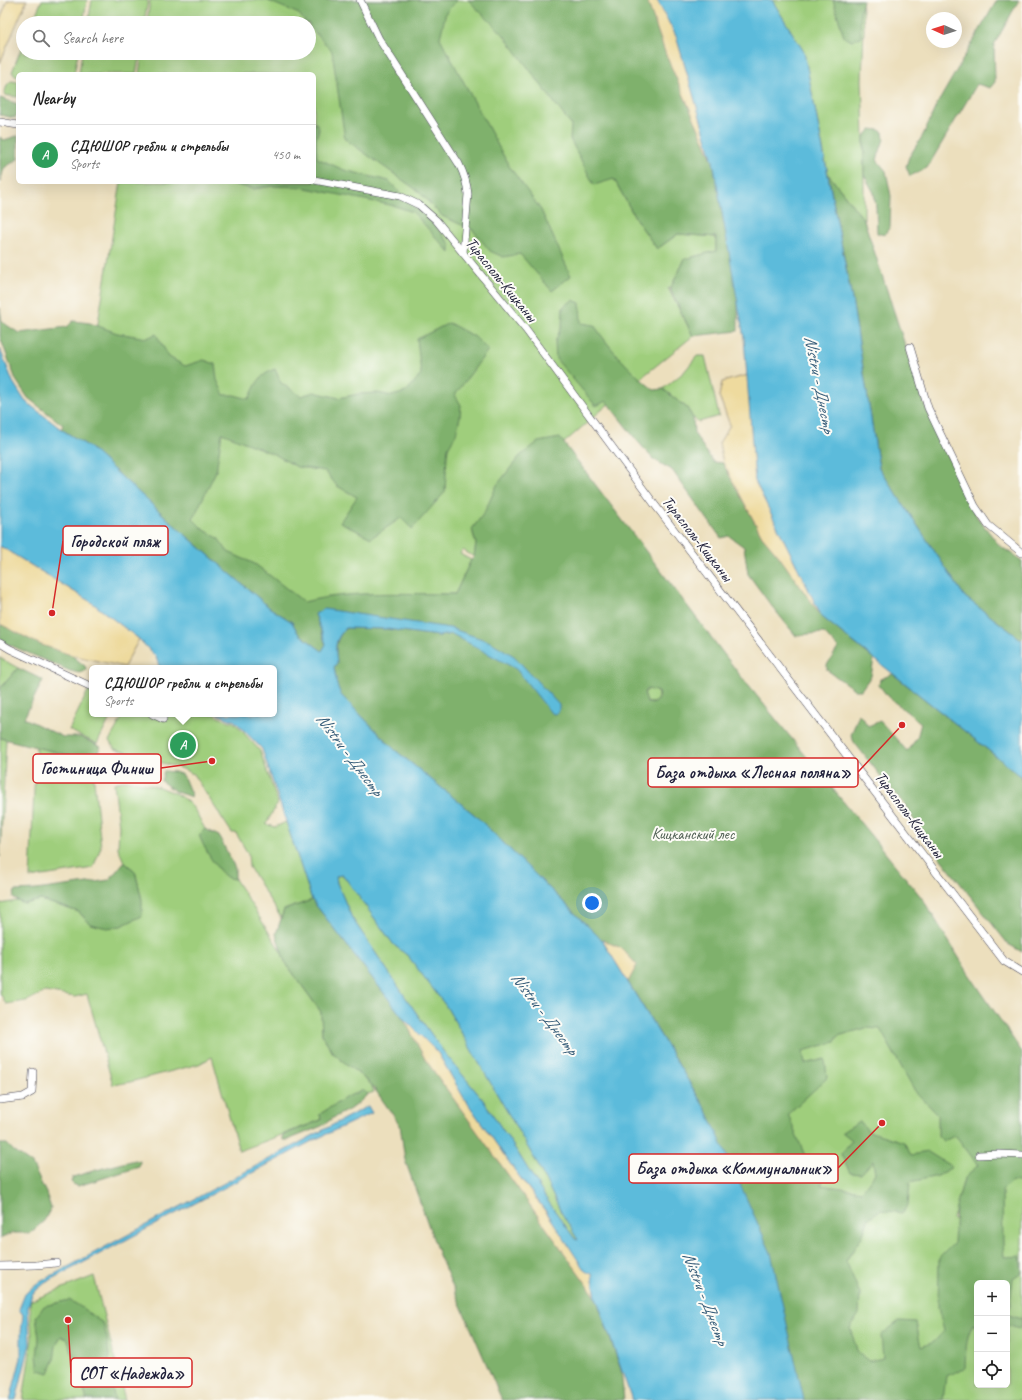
<!DOCTYPE html>
<meta charset="utf-8">
<style>
body{margin:0;font-family:Caveat,sans-serif;background:#f6f6f6;color:#222}
.controls{position:absolute;right:12px;bottom:12px;display:grid;overflow:hidden;border-radius:6px;box-shadow:0 4px 16px #0002}
.controls button{width:36px;height:36px;display:grid;place-items:center;padding:0;border:0;border-bottom:1px solid #e0e0e0;background:#fff;color:#222;font:20px sans-serif}
.compass{position:absolute;left:926px;top:12px;width:36px;height:36px;border-radius:50%;background:#fff;box-shadow:0 4px 16px #0002;rotate:273deg}
.you{position:absolute;left:592px;top:903px;width:14px;height:14px;margin:-10px;border:3px solid #fff;border-radius:50%;background:#1a73e8;box-shadow:0 0 0 6px #1a73e833}
.badge{display:grid;place-items:center;width:26px;height:26px;border-radius:50%;background:#1f6fb2;color:#fff;font-size:13px;font-weight:700}
.pin{position:absolute;translate:-50% -50%;border:2px solid #fff;box-shadow:0 1px 4px #0006}
.popup{position:absolute;left:89px;top:665px;width:188px;height:52px;box-sizing:border-box;display:grid;place-content:center;border-radius:6px;background:#fff;filter:drop-shadow(0 1px 3px #0005);font-size:13px;white-space:nowrap;color:#767676}
.popup b{font-size:15px;color:#222}
.popup::after{content:'';position:absolute;left:50%;top:100%;margin-left:-8px;border:8px solid transparent;border-top-color:#fff}
.list{margin:0;padding:0;list-style:none}
h2{display:flex;justify-content:space-between;align-items:center;height:52px;margin:0;padding:0 16px;font-size:17px}
h2 small{font-size:13px;font-weight:400;color:#767676}
.list li{display:grid;grid-template-columns:26px 1fr auto;gap:12px;align-items:center;box-sizing:border-box;height:60px;padding:0 16px;border-top:1px solid #e0e0e0}
.list b{display:block;font-size:15px;white-space:nowrap}
.list p{margin:0;font-size:13px;white-space:nowrap;color:#767676}
.list em{font-size:13px;font-style:normal;color:#767676}
.icon{flex:none;width:22px;height:22px;fill:none;stroke:currentColor;stroke-width:2;stroke-linecap:round;stroke-linejoin:round}
.map{position:relative;flex:none;width:1022px;height:1400px;overflow:hidden}
.search{position:absolute;background:#fff;box-shadow:0 4px 16px #0002;left:16px;top:16px;width:300px;height:44px;display:flex;align-items:center;gap:10px;box-sizing:border-box;padding:0 14px;border-radius:22px;color:#767676;font-size:15px}
.panel{position:absolute;background:#fff;box-shadow:0 4px 16px #0002;left:16px;top:72px;width:300px;height:112px;border-radius:6px}
.map>svg:first-child{display:block}
.green{fill:#9fce7c;stroke:#60785c;fill-rule:evenodd}
.forest{fill:#7fb16c;stroke:#506a54;fill-rule:evenodd}
.sand{fill:#eeda9e;stroke:#887e6c}
.water{fill:#5cbbdb;stroke:#3f6e8b;fill-rule:evenodd}
.lines{fill:none;stroke-linecap:round;stroke-linejoin:round}
.minor-casing{stroke:#403e4e;stroke-width:8}
.minor{stroke:#fff;stroke-width:7}
.labels{text-anchor:middle;stroke-width:4;stroke-linejoin:round;paint-order:stroke}
.street-label{font-size:16px;fill:#22223b;stroke:#fdfcf7}
.park-label{font-size:16px;fill:#4e5e52;stroke:#fdfcf7}
.water-label{font-size:17px;font-style:italic;fill:#395f7b;stroke:#fdfcf7}
.leader{fill:none;stroke:#d62828;stroke-width:1.5}
.callout-dot{fill:#d62828;stroke:#fdfcf7;stroke-width:1.5}
.callout{fill:#fdfcf7;stroke:#d62828;stroke-width:1.5}
.callout-label{font-size:17px;text-anchor:middle;font-weight:bold;fill:#22223b}
</style>
<div class="map">
<svg width="1022" height="1400" viewBox="0 0 1022 1400">
<rect width="100%" height="100%" fill="#fdfcf7"/>
<filter id="ink" filterUnits="userSpaceOnUse"><feTurbulence type="fractalNoise" baseFrequency=".025" numOctaves="2"/><feDisplacementMap in="SourceGraphic" scale="8" xChannelSelector="R" yChannelSelector="G"/><feConvolveMatrix kernelMatrix="1 2 1 2 8 2 1 2 1" color-interpolation-filters="sRGB"/></filter>
<filter id="wash" filterUnits="userSpaceOnUse"><feTurbulence type="fractalNoise" baseFrequency=".012" numOctaves="4" result="noise"/><feDisplacementMap in="SourceGraphic" scale="16" xChannelSelector="R" yChannelSelector="G"/><feGaussianBlur stdDeviation="0.9" result="paint"/><feColorMatrix in="noise" values="0 0 0 0 0 0 0 0 0 0 0 0 0 0 0 0 0 1.4 0 .05"/><feComposite in="paint" operator="in"/></filter>
<g filter="url(#wash)">
<rect width="100%" height="100%" fill="#ecdfbd"/>
<g class="green">
<polygon points="42,0 87,0 83,23 32,23"/>
<polygon points="92,0 148,0 144,23 88,23"/>
<polygon points="150,0 495,0 614,179 636,219 657,249 678,234 716,237 716,251 685,259 670,289 668,288 693,336 605,407 484,513 473,533 476,544 474,557 463,550 460,554 471,560 455,594 437,594 450,628 315,614 182,532 100,347 98,323 121,182 314,182 314,74 139,74 142,53 309,53 309,23 147,23"/>
<polygon points="772,0 862,0 864,28 862,80 864,137 864,220 828,174 804,52"/>
<polygon points="23,44 23,53 78,53 74,74 18,74 18,77 15,76 12,72"/>
<polygon points="82,53 140,53 136,74 79,74"/>
<polygon points="11,81 18,82 18,97 4,95 7,85"/>
<polygon points="697,356 705,356 719,416 699,422 693,418 687,408 663,389 684,372"/>
<polygon points="0,658 18,668 0,689"/>
<circle cx="651" cy="696" r="7"/>
<polygon points="89,689 92,690 92,714 112,714 97,744 69,730"/>
<polygon points="124,714 215,714 218,717 235,723 260,751 278,803 266,824 275,827 286,822 312,900 284,910 281,918 249,867 248,854 236,833 232,833 193,774 183,769 115,749 109,741"/>
<polygon points="0,738 6,740 0,857"/>
<polygon points="36,747 92,761 101,847 93,868 30,878"/>
<path d="M 126,780 C 150,785 178,788 194,809 C 198,815 201,822 205,829 L 199,835 L 219,870 L 229,878 L 235,879 L 282,953 L 285,962 L 321,1012 L 322,1034 L 333,1053 L 371,1084 L 374,1092 L 368,1094 L 362,1090 L 345,1099 L 320,1114 L 321,1120 L 239,1151 L 212,1057 L 199,1064 L 130,1082 L 113,1085 L 87,994 L 75,997 L 45,992 L 26,1001 L 6,1004 L 0,993 L 0,904 L 17,901 L 24,904 L 41,900 L 79,912 L 90,924 L 142,900 L 135,871 L 124,862 L 118,848 L 119,826 L 114,783 Z"/>
<polygon points="343,875 394,945 408,956 446,1006 537,1163 561,1212 579,1241 575,1239 547,1200 518,1153 483,1100 443,1051 408,1001 352,918 337,883 336,876"/>
<path d="M 877,1020 L 978,1165 L 964,1179 L 953,1219 L 984,1223 L 990,1169 L 1022,1174 L 1022,1400 L 889,1400 L 860,1366 L 786,1116 L 773,1051 ZM 977,1283 L 1007,1283 L 1007,1385 L 977,1385 Z"/>
<polygon points="94,1276 125,1400 23,1400 32,1339 30,1301"/>
</g>
<g class="forest">
<polygon points="266,0 458,0 446,12 440,38 509,166 541,210 571,276 552,291 520,254 503,257 490,251 473,230 442,216 418,191 345,139 332,51 309,26 309,23 306,23 299,14"/>
<polygon points="468,0 647,0 666,55 713,161 738,301 738,331 693,336 670,289 685,259 716,251 716,237 678,234 657,249 636,219 614,179 594,185 570,139 571,125 503,34"/>
<polygon points="833,0 863,0 860,14 861,37 852,41 844,37"/>
<polygon points="997,0 1019,0 994,45 995,82 990,88 977,84 927,168 910,176 906,166 909,157 923,135 936,106"/>
<polygon points="0,98 18,104 18,116 16,115 15,118 0,115"/>
<polygon points="314,123 316,123 319,129 316,140 317,158 344,170 389,181 414,207 434,224 450,244 450,253 413,212 395,206 301,187 273,186 253,189 224,182 314,182"/>
<polygon points="871,129 879,130 883,132 884,139 877,160 886,171 891,196 890,227 884,235 877,233 876,207 874,193 864,175 864,137"/>
<polygon points="17,136 18,136 18,159 4,168 0,183 0,137 4,140"/>
<polygon points="828,174 864,220 924,403 977,517 999,545 1022,561 1022,640 965,597 879,468 852,299"/>
<path d="M 573,300 L 580,303 L 581,323 L 594,325 C 611,350 630,371 654,390 L 663,389 L 687,408 L 693,418 L 694,433 L 713,462 L 723,463 L 762,536 L 778,555 L 822,617 L 874,659 L 871,676 L 861,690 L 855,690 L 827,670 L 827,665 L 838,648 L 824,633 L 808,634 L 796,636 L 770,604 L 748,574 L 744,547 L 729,536 L 721,538 L 672,470 L 653,459 L 634,437 L 606,401 L 596,406 L 556,359 L 555,342 L 562,325 L 563,307 Z"/>
<path d="M 0,308 L 2,322 L 19,333 L 67,327 L 73,321 L 90,323 L 117,333 L 147,338 L 156,334 L 169,357 L 185,366 L 204,360 L 215,364 L 217,380 L 224,395 L 234,395 L 249,399 C 257,383 258,376 275,369 L 281,383 L 301,396 L 314,392 L 339,398 L 358,394 L 378,393 L 392,396 L 406,392 L 421,374 L 417,339 L 449,323 L 475,337 L 488,350 L 455,395 L 461,405 L 460,417 L 456,434 L 448,448 L 447,456 L 445,492 L 412,529 L 401,518 L 371,538 L 340,522 L 357,497 L 337,486 L 325,471 L 297,467 L 276,455 L 222,433 L 216,471 L 193,519 L 203,529 L 218,538 L 228,552 L 255,564 L 304,602 C 349,590 407,594 455,594 L 471,560 L 474,557 L 476,544 L 472,529 L 484,513 L 497,485 L 519,457 L 538,442 L 560,438 L 739,674 L 922,898 L 969,974 L 1022,1052 L 1022,1183 L 1012,1181 L 1002,1191 L 1003,1242 L 1004,1257 L 1020,1256 L 1022,1272 L 1013,1278 L 1009,1315 L 1022,1319 L 1022,1325 L 1019,1329 L 1007,1325 L 1007,1283 L 977,1283 L 977,1326 L 973,1324 C 965,1337 966,1355 965,1369 L 946,1376 L 943,1400 L 804,1400 L 708,1113 L 628,982 L 637,965 L 621,948 L 602,940 L 476,816 L 395,750 L 341,695 L 337,686 L 334,667 L 337,663 C 335,648 335,640 346,628 L 387,629 L 438,636 L 452,634 L 315,614 L 326,645 L 322,651 L 298,633 L 292,622 L 270,608 L 182,532 L 89,447 L 61,429 L 63,425 L 28,398 L 16,380 L 0,337 ZM 648,689 L 658,692 L 659,698 L 655,703 L 647,703 L 644,692 ZM 866,1028 L 880,1029 L 915,1091 L 938,1115 L 938,1136 L 943,1141 L 956,1136 L 978,1165 L 964,1179 L 956,1207 L 954,1243 L 939,1258 L 938,1308 L 944,1331 L 934,1342 L 921,1347 L 916,1322 L 899,1321 L 881,1335 L 883,1358 L 869,1361 L 858,1353 L 850,1328 L 859,1314 L 860,1294 L 846,1261 L 863,1235 L 869,1218 L 880,1210 L 902,1213 L 908,1205 L 910,1182 L 938,1176 L 952,1167 L 928,1152 L 911,1155 L 904,1142 L 868,1131 L 860,1121 L 842,1132 L 852,1140 L 841,1154 L 850,1173 L 861,1174 L 873,1161 L 875,1173 L 862,1191 L 821,1185 L 827,1172 L 826,1162 L 805,1156 L 788,1114 L 827,1078 L 825,1059 L 805,1064 L 803,1051 L 835,1042 L 838,1036 Z"/>
<path d="M 2,625 L 39,644 L 71,655 L 85,666 L 86,670 C 81,675 76,672 70,671 L 3,642 L 0,639 L 0,626 Z"/>
<polygon points="18,668 43,680 24,718 63,737 80,737 101,747 92,761 0,738 0,689"/>
<polygon points="893,674 1022,777 1022,952 1008,944 926,840 905,805 886,783 854,742 851,735 859,714 868,726 880,721 907,751 917,738 921,723 888,697 879,685 880,679"/>
<polygon points="164,771 175,772 183,775 192,797 176,792 161,781"/>
<path d="M 205,829 L 219,836 L 235,868 L 235,879 C 234,879 229,878 228,878 C 217,872 203,846 199,835 Z"/>
<polygon points="124,862 135,871 142,900 142,916 121,926 107,928 90,924 79,912 41,900 24,904 13,898 15,891 36,890 109,880"/>
<polygon points="312,900 404,1019 425,1059 596,1297 621,1370 624,1400 502,1400 439,1255 405,1160 400,1125 371,1084 333,1053 322,1034 321,1012 285,962 276,934 284,910"/>
<polygon points="362,1090 368,1094 354,1107 333,1118 322,1126 288,1140 283,1140 283,1135 321,1120 320,1114 345,1098"/>
<polygon points="0,1144 7,1144 15,1152 32,1164 46,1193 51,1208 44,1221 30,1233 12,1233 0,1239"/>
<polygon points="135,1160 140,1161 139,1167 78,1186 74,1185 71,1182 73,1177 96,1170"/>
<path d="M 69,1300 C 82,1306 91,1316 103,1323 L 107,1338 L 109,1354 L 108,1371 L 115,1400 L 87,1400 L 68,1340 L 61,1336 L 56,1346 L 54,1361 L 49,1373 L 39,1370 L 37,1356 L 39,1338 L 36,1317 L 44,1306 Z"/>
</g>
<g class="sand">
<polygon points="8,0 27,0 0,63 0,19"/>
<polygon points="647,0 657,0 676,36 713,161 666,55"/>
<polygon points="748,375 755,481 822,617 778,555 762,536 723,463 719,443 730,425 719,396 722,382"/>
<polygon points="0,546 91,602 139,639 124,667 71,655 39,644 0,624"/>
<polygon points="602,940 621,948 637,965 628,982"/>
<polygon points="404,1019 438,1053 464,1098 516,1172 592,1274 596,1297 425,1059"/>
</g>
<g class="water">
<polygon points="657,0 772,0 804,52 852,299 879,468 965,597 1022,640 1022,777 822,617 755,481 744,338 713,161 676,36"/>
<path d="M 0,349 L 13,382 L 25,401 L 61,429 L 89,447 L 182,532 L 270,608 L 292,622 L 298,633 L 322,651 L 326,644 L 315,614 L 324,609 L 450,628 L 491,642 L 514,656 L 559,705 L 559,711 L 555,714 L 551,713 L 516,669 L 452,634 L 438,636 L 387,629 L 346,628 C 334,640 335,647 337,663 L 334,667 L 337,685 L 341,695 L 395,750 L 476,816 L 602,940 L 708,1113 L 771,1253 L 804,1400 L 632,1400 L 596,1297 L 592,1274 L 585,1271 L 548,1214 L 516,1172 L 464,1098 L 438,1053 L 404,1019 L 312,900 L 262,749 L 235,721 L 217,714 L 274,714 L 274,668 L 163,668 L 159,666 L 156,657 L 139,639 L 91,602 L 0,546 ZM 343,875 L 394,945 L 408,956 L 446,1006 L 537,1163 L 561,1212 L 578,1240 L 575,1239 L 547,1200 L 518,1153 L 483,1100 L 443,1051 L 408,1001 L 352,918 L 337,883 L 336,876 Z"/>
<polygon points="368,1106 372,1113 314,1140 45,1283 32,1294 28,1308 30,1344 16,1400 10,1400 21,1358 21,1333 23,1315 19,1309 25,1294 36,1284"/>
</g>
</g>
<g filter="url(#ink)">
<g class="lines">
<g class="minor-casing">
<g id="minor">
<path d="M 360,0 L 379,39 L 459,164 C 464,174 467,183 468,194 L 463,253"/>
<polyline points="0,122 18,125"/>
<polyline points="314,180 400,196 419,205 436,220 526,330 655,505 1004,961 1022,972"/>
<polyline points="910,347 928,408 975,506 988,525 1022,553"/>
<polyline points="0,643 10,649 92,687"/>
<polyline points="152,714 163,719"/>
<polyline points="0,1100 23,1097 32,1092 33,1072"/>
<polyline points="979,1155 999,1154 1022,1155"/>
<polyline points="0,1266 36,1265 56,1263"/>
</g>
</g>
<use href="#minor" class="minor"/>
</g>
</g>
<g class="labels">
<g class="street-label">
<text transform="translate(502 279) rotate(51)" y="6">Тирасполь-Кицканы</text>
<text transform="translate(698 538) rotate(52)" y="6">Тирасполь-Кицканы</text>
<text transform="translate(910 814) rotate(53)" y="6">Тирасполь-Кицканы</text>
</g>
<g class="park-label">
<text x="693" y="839">Кицканский лес</text>
</g>
<g class="water-label">
<text transform="translate(820 384) rotate(79)" y="6">Nistru - Днестр</text>
<text transform="translate(350 754) rotate(53)" y="6">Nistru - Днестр</text>
<text transform="translate(545 1013) rotate(53)" y="6">Nistru - Днестр</text>
<text transform="translate(706 1298) rotate(69)" y="6">Nistru - Днестр</text>
</g>
</g>
<path class="leader" d="M52 613L63 541M212 761L161 768M902 725L858 772M882 1123L838 1168M68 1320L71 1373"/>
<g class="callout-dot">
<circle cx="52" cy="613" r="4"/>
<circle cx="212" cy="761" r="4"/>
<circle cx="902" cy="725" r="4"/>
<circle cx="882" cy="1123" r="4"/>
<circle cx="68" cy="1320" r="4"/>
</g>
<g class="callout">
<rect x="63" y="526" width="105" height="29" rx="4"/>
<rect x="33" y="754" width="128" height="29" rx="4"/>
<rect x="648" y="758" width="210" height="29" rx="4"/>
<rect x="629" y="1154" width="209" height="29" rx="4"/>
<rect x="71" y="1358" width="121" height="29" rx="4"/>
</g>
<g class="callout-label">
<text x="115" y="547">Городской пляж</text>
<text x="97" y="774">Гостиница Финиш</text>
<text x="753" y="778">База отдыха «Лесная поляна»</text>
<text x="734" y="1174">База отдыха «Коммунальник»</text>
<text x="132" y="1379">СОТ «Надежда»</text>
</g>
</svg>
<div class="controls">
<button>+</button>
<button>−</button>
<button><svg class="icon" aria-label="locate" viewBox="0 0 24 24"><circle cx="12" cy="12" r="6"/><path d="M12 2v4M12 18v4M2 12h4M18 12h4"/></svg></button>
</div>
<svg class="compass" viewBox="-18 -18 36 36"><path d="M0-13l5 13h-10z" fill="#e53935"/><path d="M0 13l5-13h-10z" fill="#767676"/></svg>
<div class="you"></div>
<div class="pin badge" style="left:183px;top:745px;background:#2e9e5b">A</div>
<div class="popup"><b>СДЮШОР гребли и стрельбы</b>Sports</div>
<div class="search"><svg class="icon" aria-label="search" viewBox="0 0 24 24"><circle cx="10" cy="10" r="6"/><path d="M15 15l6 6"/></svg>Search here</div>
<section class="panel">
<h2>Nearby<small></small></h2>
<ul class="list">
<li><span class="badge" style="background:#2e9e5b">A</span><div><b>СДЮШОР гребли и стрельбы</b><p>Sports</p></div><em>450 m</em></li>
</ul>
</section>
</div>
